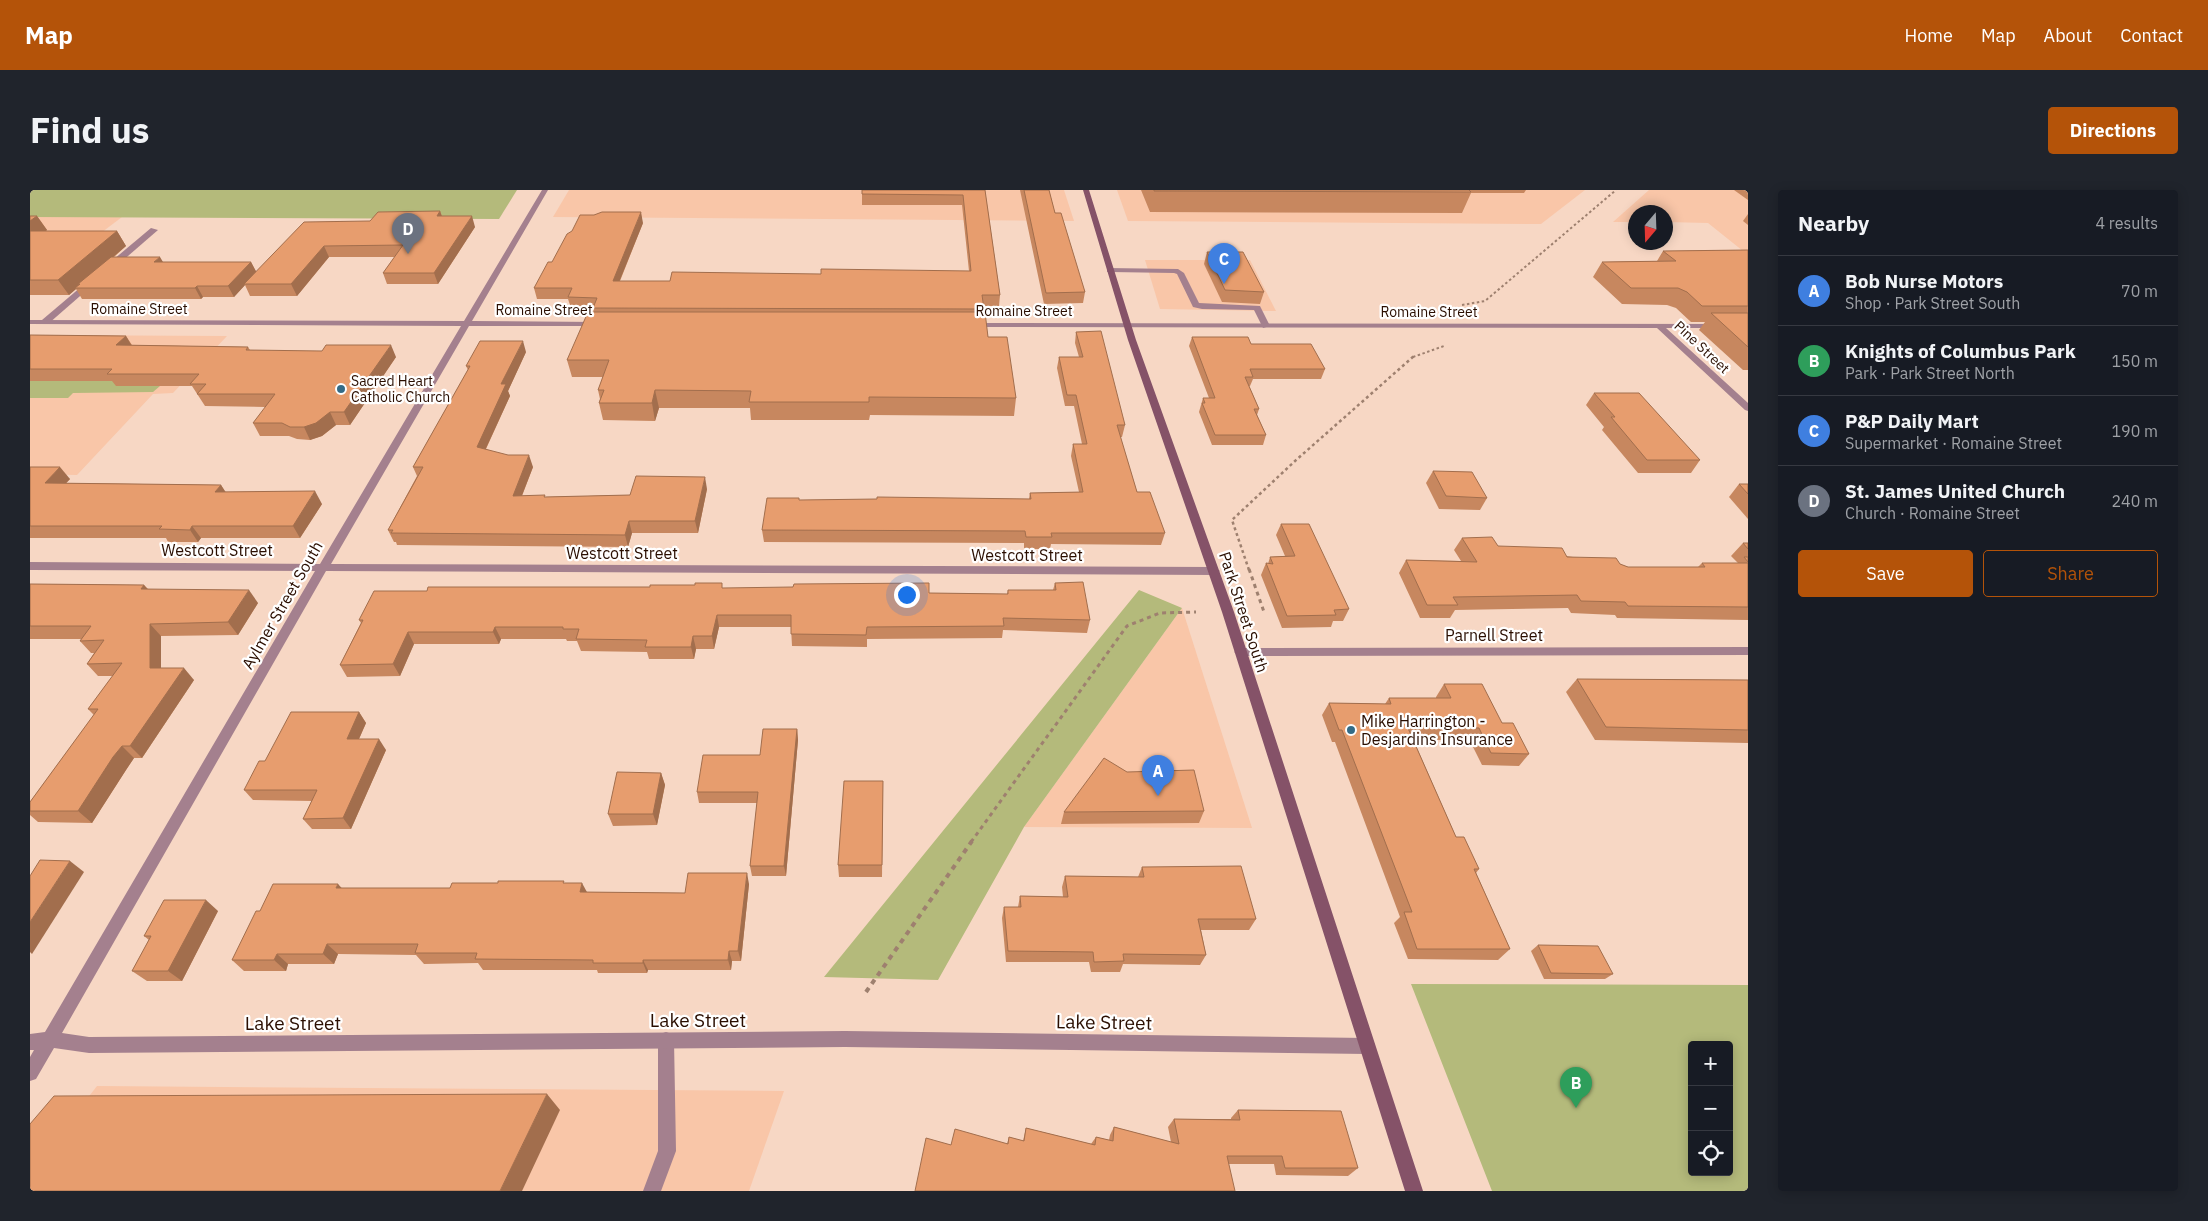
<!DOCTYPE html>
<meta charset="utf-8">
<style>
body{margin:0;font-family:"IBM Plex Sans",sans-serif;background:#20242c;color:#f1f3f6}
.controls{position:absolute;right:15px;bottom:15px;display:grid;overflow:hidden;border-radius:5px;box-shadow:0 2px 12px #0003}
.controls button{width:45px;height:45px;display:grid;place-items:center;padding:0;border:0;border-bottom:1px solid #363941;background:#171b24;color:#f1f3f6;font:25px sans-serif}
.compass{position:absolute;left:1598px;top:15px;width:45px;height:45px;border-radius:50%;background:#171b24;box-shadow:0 2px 12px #0003;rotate:199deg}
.you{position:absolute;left:876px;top:404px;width:18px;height:18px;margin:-12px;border:4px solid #fff;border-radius:50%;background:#1a73e8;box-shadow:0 0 0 8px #1a73e833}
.badge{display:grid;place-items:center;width:32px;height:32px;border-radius:50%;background:#b45309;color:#fff;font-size:16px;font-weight:700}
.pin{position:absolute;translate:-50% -41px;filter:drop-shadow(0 1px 2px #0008)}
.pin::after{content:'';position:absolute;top:26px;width:18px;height:15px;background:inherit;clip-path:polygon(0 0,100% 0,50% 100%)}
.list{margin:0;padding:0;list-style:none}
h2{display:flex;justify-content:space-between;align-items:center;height:65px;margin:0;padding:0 20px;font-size:21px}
h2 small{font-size:16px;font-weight:400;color:#9ea1a6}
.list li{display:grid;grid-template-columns:32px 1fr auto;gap:15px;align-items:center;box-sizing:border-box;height:70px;padding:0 20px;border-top:1px solid #363941}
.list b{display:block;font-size:19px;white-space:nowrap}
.list p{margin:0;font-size:16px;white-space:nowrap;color:#9ea1a6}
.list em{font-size:16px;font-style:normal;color:#9ea1a6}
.actions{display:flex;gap:10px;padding:15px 20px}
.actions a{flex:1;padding:11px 0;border:1px solid #b45309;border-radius:5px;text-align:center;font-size:18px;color:#b45309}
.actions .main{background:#b45309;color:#fff}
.icon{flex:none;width:28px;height:28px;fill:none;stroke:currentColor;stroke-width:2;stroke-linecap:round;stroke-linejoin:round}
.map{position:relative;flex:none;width:1718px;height:1001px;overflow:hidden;border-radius:5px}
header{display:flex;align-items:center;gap:30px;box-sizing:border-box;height:70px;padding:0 25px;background:#b45309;color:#fff}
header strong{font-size:24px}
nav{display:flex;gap:28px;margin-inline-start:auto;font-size:18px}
.intro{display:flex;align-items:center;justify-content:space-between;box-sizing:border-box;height:120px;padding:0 30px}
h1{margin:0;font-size:35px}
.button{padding:12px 22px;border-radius:5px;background:#b45309;color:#fff;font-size:18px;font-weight:700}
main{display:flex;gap:30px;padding:0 30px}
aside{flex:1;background:#171b24;border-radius:5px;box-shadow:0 2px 12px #0003}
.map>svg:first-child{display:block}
.built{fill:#f9c6a8}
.green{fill:#b4ba7b;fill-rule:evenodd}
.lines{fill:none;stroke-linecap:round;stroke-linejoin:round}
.path-far3{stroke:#9e806f;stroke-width:2;stroke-dasharray:2.5 2.5;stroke-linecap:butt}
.path-far2{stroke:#9e806f;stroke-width:2.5;stroke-dasharray:3 3;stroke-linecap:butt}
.path-far1{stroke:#9e806f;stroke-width:3;stroke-dasharray:4 4;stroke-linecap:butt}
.path{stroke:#9e806f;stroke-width:4;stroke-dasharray:5 5;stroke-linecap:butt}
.lane{fill:#a4808e;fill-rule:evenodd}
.street{fill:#a4808e;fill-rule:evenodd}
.secondary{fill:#855268;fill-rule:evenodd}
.wall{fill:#c7875f}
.shaded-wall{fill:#a26e4d}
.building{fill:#e79d6e;stroke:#a26e4d}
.poi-dot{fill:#346b86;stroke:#fff;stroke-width:2}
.labels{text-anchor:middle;stroke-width:4.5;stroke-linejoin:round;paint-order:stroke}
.far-street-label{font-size:14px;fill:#2a0e00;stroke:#fff}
.far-poi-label{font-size:14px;fill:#2a0e00;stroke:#fff;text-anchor:start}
.street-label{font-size:16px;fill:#2a0e00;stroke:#fff}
.poi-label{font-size:16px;fill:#2a0e00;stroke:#fff;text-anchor:start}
.near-street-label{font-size:19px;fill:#2a0e00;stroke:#fff}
</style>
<header>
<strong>Map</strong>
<nav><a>Home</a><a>Map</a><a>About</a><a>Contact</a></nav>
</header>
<div class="intro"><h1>Find us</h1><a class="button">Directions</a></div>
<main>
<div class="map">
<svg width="1718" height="1001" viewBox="0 0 1718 1001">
<rect width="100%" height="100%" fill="#f7d7c4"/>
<g class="built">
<polygon points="539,0 1034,0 1044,31 523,27"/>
<polygon points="1087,0 1555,0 1511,34 1098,31"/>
<polygon points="1619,0 1718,0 1718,65 1678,33 1636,32 1636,22 1606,22 1605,32 1583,32"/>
<polygon points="0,27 92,27 34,71"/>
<polygon points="1115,70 1220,70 1246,121 1130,119"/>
<polygon points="0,145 197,146 143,203 123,204 47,285 0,284"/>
<polygon points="1152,418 1222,638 994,637"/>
<polygon points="67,896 754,901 719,1001 0,1001 0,982"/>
</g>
<g class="green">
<polygon points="0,0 487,0 469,29 0,27"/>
<polygon points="0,191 90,191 86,196 130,196 123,202 43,203 38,208 0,208"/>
<polygon points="1109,400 1152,418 994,637 908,790 794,787"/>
<path d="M 1381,794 L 1718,795 L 1718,1001 L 1462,1001 ZM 1662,855 L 1699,855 L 1699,982 L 1662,982 Z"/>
</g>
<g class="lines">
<g class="path-far3">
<polyline points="1432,115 1455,111 1586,0"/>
<polyline points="1383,167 1414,156"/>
</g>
<polyline class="path-far2" points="1219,380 1202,330 1265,271 1384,166"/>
<g class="path-far1">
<polyline points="1219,379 1234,422"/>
<polyline points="941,652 1097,436 1130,423 1166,422"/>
</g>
<polyline class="path" points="836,802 942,651"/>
<g class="lane">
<polygon points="121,38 128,40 83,79 77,79 77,75"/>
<polygon points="1077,78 1148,79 1154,83 1169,113 1230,116 1240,136 1233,138 1224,120 1172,119 1163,117 1147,84 1144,83 1080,82 1077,82"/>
<polygon points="58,91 65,93 18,134 12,134 12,130"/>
<polygon points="636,842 642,844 644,850 646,961 631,1001 613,1001 628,961 628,850 630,844"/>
</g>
<g class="street">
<polygon points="512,0 518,0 442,131 568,132 572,134 568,136 439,136 301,374 1184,377 1190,381 1184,385 296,381 32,843 59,847 815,841 1337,848 1343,850 1345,856 1343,862 1337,864 815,857 59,863 24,858 6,889 0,891 0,867 4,860 0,860 0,844 15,842 285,381 0,380 0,372 290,374 431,136 0,134 0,130 434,131"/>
<polygon points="938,133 1718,134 1718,138 1636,138 1718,213 1718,221 1715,220 1627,138 941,137 938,137"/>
<polygon points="1718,457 1718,465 1210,466 1204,462 1210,458"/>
</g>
<polygon class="secondary" points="1053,0 1059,0 1106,150 1204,422 1393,1001 1375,1001 1192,422 1098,150"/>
</g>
<g class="wall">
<polygon points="832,0 955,0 970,105 969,116 954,116 954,122 958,147 986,208 984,226 840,225 839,230 721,230 720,218 629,218 625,231 573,230 569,213 570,209 568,200 573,187 542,187 537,170 564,122 563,119 541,118 538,109 507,109 504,98 522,72 613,33 590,91 640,91 791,84 939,81 932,15 832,15"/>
<polygon points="990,0 1019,0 1025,23 1055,102 1053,113 1014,114"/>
<polygon points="1111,0 1496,0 1494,3 1441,3 1432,23 1120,22"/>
<polygon points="1704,0 1718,0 1718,10"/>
<polygon points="410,21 412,26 445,37 408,94 357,94 353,83 365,67 299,67 267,106 220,106 215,95 204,107 173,107 171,109 52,109 46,99 39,105 0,105 0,26 7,26 17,40 16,41 87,41 96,56 84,67 133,72 221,72 226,82 340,31"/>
<polygon points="1718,24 1718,35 1713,31"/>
<polygon points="1718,60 1718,180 1713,180 1669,140 1675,132 1661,132 1646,118 1637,115 1592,114 1563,87 1572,72 1627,71 1633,61"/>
<polygon points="1177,62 1234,102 1230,114 1192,112 1174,74"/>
<polygon points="1046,142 1095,235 1092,247 1090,247 1107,302 1135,343 1131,355 1021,354 1020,359 994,359 994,353 734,352 732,340 769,310 999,309 1000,303 1049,302 1041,266 1043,254 1052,254 1044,216 1035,216 1027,178 1029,167 1049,167 1045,153"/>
<polygon points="0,145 96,146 102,155 218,157 220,160 366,167 320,235 306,235 292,246 280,250 267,249 259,246 230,246 223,233 236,217 175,216 162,196 86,196 82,191 0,191"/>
<polygon points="1162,147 1221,154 1295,179 1291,189 1223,189 1220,196 1219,196 1229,219 1227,225 1236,245 1233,255 1182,255 1169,222 1173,208 1179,208 1159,156"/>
<polygon points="496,162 478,201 480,206 456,259 503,277 492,306 516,307 600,305 677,299 668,343 602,343 598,357 367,355 366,352 364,352 358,340 387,286 383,277 438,180 436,176"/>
<polygon points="1564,203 1670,270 1661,283 1608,283 1572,240 1574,237 1556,215"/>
<polygon points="0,277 40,289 36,293 191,295 195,302 292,314 270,348 171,348 168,352 138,352 136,348 0,348"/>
<polygon points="1403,281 1457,308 1450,320 1409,319 1396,293"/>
<polygon points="1709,294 1718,294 1718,329 1699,307"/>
<polygon points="1251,334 1319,419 1313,431 1303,431 1301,437 1252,438 1231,385 1236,373 1238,374 1240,367 1255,366 1246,345"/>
<polygon points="1432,348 1468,356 1590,374 1598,377 1668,377 1672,373 1708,373 1701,366 1713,353 1718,353 1718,430 1587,428 1585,425 1541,423 1538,418 1425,420 1420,428 1390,428 1369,383 1376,370 1431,371 1424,360"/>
<polygon points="1025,393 1060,430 1057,443 973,440 972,448 837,449 837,457 762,456 761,437 689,437 684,459 666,459 664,469 619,469 617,462 551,461 547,451 537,451 536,449 471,449 469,454 384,454 370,486 317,487 310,475 331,433 329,430 397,401 693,398 899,403 977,404 978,400 1023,400"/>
<polygon points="0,394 114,395 118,399 228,413 208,445 131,446 131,478 164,490 112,568 104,568 96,580 62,633 8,632 0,625 0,612 64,525 58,519 83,486 68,486 57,474 64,463 61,463 50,451 51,449 0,449"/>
<polygon points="1547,489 1718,490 1718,553 1565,550 1536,502"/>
<polygon points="1414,494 1472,533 1499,564 1489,576 1452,575 1440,551 1383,549 1426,647 1449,679 1446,683 1480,759 1468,770 1378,769 1364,733 1370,727 1305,552 1302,552 1292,525 1299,513 1355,514 1359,508 1406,508 1406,507"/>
<polygon points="329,522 336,533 329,549 356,560 321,639 282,639 273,629 282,611 223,610 214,600 235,571"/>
<polygon points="767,539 768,550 756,686 722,686 720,676 727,613 669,613 667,602 730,565"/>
<polygon points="631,583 635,595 627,635 583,636 578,624"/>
<polygon points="853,591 852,687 809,687 808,675"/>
<polygon points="1174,621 1169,633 1031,634 1034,622"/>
<polygon points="1112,677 1226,729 1219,740 1171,740 1176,765 1170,775 1093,774 1090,782 1061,782 1059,772 976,772 972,728 974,717 988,717 990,706 1033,707 1032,697 1035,686 1108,687"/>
<polygon points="534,693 556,702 655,703 719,694 711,771 702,771 701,780 618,780 617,783 568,783 567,780 453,780 448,773 394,774 386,765 308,764 304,774 258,774 256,781 214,781 202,770 230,721 312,698 420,698"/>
<polygon points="188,721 152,791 117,791 102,781 119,750 114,746"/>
<polygon points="1508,755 1583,784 1575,789 1514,789 1501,761"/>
<polygon points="1208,920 1328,978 1318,986 1246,985 1244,974 1199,974 921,955 977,954 979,947 993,951 996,938 1061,954 1066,947 1079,950 1080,945 1084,937 1141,952 1138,937 1144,929 1201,929 1201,928"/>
</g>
<g class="shaded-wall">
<polygon points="410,21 414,33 407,26"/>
<polygon points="611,22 613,33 585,102 583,91"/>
<polygon points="7,26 17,40 0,53 0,31"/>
<polygon points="442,26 445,37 408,94 404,83"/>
<polygon points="87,41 96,56 50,95 48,94 49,96 45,98 46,99 39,105 28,90"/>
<polygon points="294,56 299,67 267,106 261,94"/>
<polygon points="130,67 136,77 124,72"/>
<polygon points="221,72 227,83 214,94 215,95 204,107 198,96"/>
<polygon points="167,96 173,107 171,109 165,98"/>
<polygon points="96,146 103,158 86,155"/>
<polygon points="493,151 496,162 478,201 480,206 451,269 447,257 471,194"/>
<polygon points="361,155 366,167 320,235 314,222"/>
<polygon points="625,200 629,218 625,231 622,213"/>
<polygon points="300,222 306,235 292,246 280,250 274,237"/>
<polygon points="499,265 503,277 487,318 483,306"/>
<polygon points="30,277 40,289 25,305 15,293"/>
<polygon points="675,287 677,299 668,343 665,331"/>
<polygon points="191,295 199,307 185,302"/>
<polygon points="285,301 292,314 270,348 263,336"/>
<polygon points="599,331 602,343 598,357 595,345"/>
<polygon points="162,336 171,348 168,352 160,340"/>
<polygon points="114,395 125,408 111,399"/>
<polygon points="219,400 228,413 208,445 198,432"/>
<polygon points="687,425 689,437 684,459 682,446"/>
<polygon points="120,434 131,446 131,490 120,478"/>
<polygon points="465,437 471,449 469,454 463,442"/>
<polygon points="378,442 384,454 370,486 363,474"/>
<polygon points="663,446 666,459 664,469 661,457"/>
<polygon points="154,478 164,490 112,568 100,556"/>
<polygon points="329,522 336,533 324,560 317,549"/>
<polygon points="767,539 768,550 756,686 754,676"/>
<polygon points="349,549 356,560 321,639 313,628"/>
<polygon points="92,556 104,568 96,580 62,633 48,621 83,567"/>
<polygon points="631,583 635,595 627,635 623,624"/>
<polygon points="40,671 54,682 2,764 0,762 0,732"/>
<polygon points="717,683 719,694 711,771 708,761"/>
<polygon points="552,693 558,704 550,702"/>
<polygon points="308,694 318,705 306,698"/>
<polygon points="176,710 188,721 152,791 138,781"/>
<polygon points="297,754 308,764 304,774 293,764"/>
<polygon points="699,761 702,771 701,780 698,770"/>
<polygon points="247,764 258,774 256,781 244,770"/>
<polygon points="613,770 618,780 617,783 613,773"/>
<polygon points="517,904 530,920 492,1001 470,1001"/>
</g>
<g class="building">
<polygon points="832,0 955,0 970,105 952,105 954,119 563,118 567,108 538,107 542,98 504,98 518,72 522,72 537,44 542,41 550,25 564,25 572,22 611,22 583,91 640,91 642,82 791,84 791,79 941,81 933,5 832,4"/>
<polygon points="994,0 1019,0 1025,23 1031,23 1055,102 1016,103"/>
<polygon points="1124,0 1439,0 1441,2 1124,1"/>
<polygon points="410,21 407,26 442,26 404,83 353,83 373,55 294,56 261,94 214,94 274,32 340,31 348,22"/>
<polygon points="0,26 7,26 0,31"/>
<polygon points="0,41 87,41 28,90 0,90"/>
<polygon points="1718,60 1718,116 1672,116 1657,102 1648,98 1601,98 1572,72 1646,71 1633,61"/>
<polygon points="1177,62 1213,62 1234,102 1195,100"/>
<polygon points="81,67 130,67 124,72 221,72 198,96 167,96 165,98 45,98 50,94 48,94"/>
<polygon points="558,122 955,122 958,147 977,147 986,208 839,207 839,212 719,212 721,201 625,200 622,213 569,213 574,200 568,200 579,170 537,170"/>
<polygon points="1681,123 1718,123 1718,157"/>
<polygon points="1071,141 1095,235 1087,235 1107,302 1120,302 1135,343 1021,343 1022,347 996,347 995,341 732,340 737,308 769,308 769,310 847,309 847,307 1001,309 1000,303 1053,302 1043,254 1057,254 1046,205 1037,205 1029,167 1053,167 1046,142"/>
<polygon points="0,145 96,146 86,155 218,157 216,160 292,161 296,155 361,155 314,222 300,222 286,233 274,237 260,237 252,233 223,233 245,204 167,204 176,194 160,194 169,184 77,184 82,179 0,179"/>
<polygon points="1162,147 1218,147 1221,154 1281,154 1295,179 1220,179 1223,187 1215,187 1229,219 1224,219 1236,245 1185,245 1172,213 1175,213 1173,208 1185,208"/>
<polygon points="450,151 493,151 471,194 476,194 447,257 478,265 499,265 483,306 515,305 514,307 600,305 606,286 675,287 665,331 599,331 595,345 361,343 363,340 358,340 393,277 383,277 440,176 436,176"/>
<polygon points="1564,203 1609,203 1670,270 1617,270 1581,227 1585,227"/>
<polygon points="0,277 30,277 15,293 191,295 185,302 285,301 263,336 162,336 160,340 129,339 132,336 0,336"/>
<polygon points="1403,281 1442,282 1457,308 1416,306"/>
<polygon points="1709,294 1718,294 1718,304"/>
<polygon points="1251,334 1279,334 1319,419 1304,420 1306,425 1257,426 1236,373 1243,374 1240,367 1265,366"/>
<polygon points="1462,347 1468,356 1532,358 1537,367 1586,368 1590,374 1598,377 1675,377 1672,373 1718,373 1718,417 1598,416 1595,412 1551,411 1547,405 1423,407 1428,415 1397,415 1376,370 1447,372 1432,348"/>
<polygon points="1713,353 1718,353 1718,359"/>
<polygon points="1714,367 1718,367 1718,372"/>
<polygon points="1053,392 1060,430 973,428 974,436 837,437 836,445 761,444 761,425 687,425 682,446 663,446 661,457 615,457 617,450 546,449 549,439 533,439 533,437 465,437 463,442 378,442 363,474 310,475 333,430 329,430 344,401 397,401 398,397 620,397 620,395 665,395 665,393 692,393 692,398 763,397 764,394 899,393 899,403 978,404 978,400 1026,400 1025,393"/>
<polygon points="0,394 114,395 111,399 219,400 198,432 120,434 120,478 154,478 100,556 92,556 83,567 48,621 0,621 0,612 68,519 58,519 92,473 57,474 74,450 50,451 61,436 0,436"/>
<polygon points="1547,489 1718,490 1718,540 1576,537"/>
<polygon points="1414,494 1452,494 1472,533 1483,533 1499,564 1461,563 1449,538 1377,536 1426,647 1434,647 1449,679 1444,679 1480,759 1387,759 1374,722 1382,722 1312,540 1309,540 1299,513 1361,514 1359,508 1421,508"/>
<polygon points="261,522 329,522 317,549 349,549 313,628 273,629 287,600 214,600 229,571 235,571"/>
<polygon points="733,539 767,539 754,676 720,676 728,602 667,602 673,565 730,565"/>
<polygon points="1074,568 1097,582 1164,580 1174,621 1034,622"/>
<polygon points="587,582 631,583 623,624 578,624"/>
<polygon points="814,591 853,591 852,675 808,675"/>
<polygon points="10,670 40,671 0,732 0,686"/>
<polygon points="1211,676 1226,729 1168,729 1176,765 1093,764 1094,771 1064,772 1063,762 978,761 974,717 991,717 990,706 1038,707 1035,686 1114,687 1112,677"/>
<polygon points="658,683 717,683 708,761 699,761 698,770 613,770 613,773 563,773 563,770 445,769 447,763 385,763 388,754 297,754 293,764 247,764 244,770 202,770 226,721 230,721 243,694 308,694 306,698 420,698 422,693 468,693 468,691 534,691 533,693 552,693 550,702 655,703"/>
<polygon points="134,710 176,710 138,781 102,781 121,746 114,746"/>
<polygon points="1508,755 1568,756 1583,784 1521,783"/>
<polygon points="517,904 470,1001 0,1001 0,934 24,906"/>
<polygon points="1208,920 1311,921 1328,978 1255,978 1252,966 1197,966 1205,1001 885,1001 896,948 921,955 925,939 978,954 979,947 994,951 996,938 1065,955 1066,947 1083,951 1084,937 1149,954 1144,929 1210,930"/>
</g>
<g class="poi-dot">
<circle cx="311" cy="199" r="5"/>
<circle cx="1321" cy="540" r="5"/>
</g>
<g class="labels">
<g class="far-street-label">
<text x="109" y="124">Romaine Street</text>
<text x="514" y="125">Romaine Street</text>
<text x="994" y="126">Romaine Street</text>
<text x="1399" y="127">Romaine Street</text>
<text transform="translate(1672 157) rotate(43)" y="5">Pine Street</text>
</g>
<g class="far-poi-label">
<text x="321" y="196">Sacred Heart<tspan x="321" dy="16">Catholic Church</tspan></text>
</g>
<g class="street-label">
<text x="187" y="366">Westcott Street</text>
<text x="592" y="369">Westcott Street</text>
<text x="997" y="371">Westcott Street</text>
<text transform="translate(252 415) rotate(-60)" y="6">Aylmer Street South</text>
<text transform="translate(1214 422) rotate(72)" y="6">Park Street South</text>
<text x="1464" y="451">Parnell Street</text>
</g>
<g class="poi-label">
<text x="1331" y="537">Mike Harrington -<tspan x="1331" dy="18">Desjardins Insurance</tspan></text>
</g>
<g class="near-street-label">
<text x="668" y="837">Lake Street</text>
<text transform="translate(1074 832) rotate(1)" y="7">Lake Street</text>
<text x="263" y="840">Lake Street</text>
</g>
</g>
</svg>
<div class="controls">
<button>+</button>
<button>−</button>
<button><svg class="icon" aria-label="locate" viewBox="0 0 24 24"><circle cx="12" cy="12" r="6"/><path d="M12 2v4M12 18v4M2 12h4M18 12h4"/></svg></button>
</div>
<svg class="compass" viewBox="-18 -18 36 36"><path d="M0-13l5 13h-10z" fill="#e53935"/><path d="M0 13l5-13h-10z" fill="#9ea1a6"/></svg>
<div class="you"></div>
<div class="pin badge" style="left:1128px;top:606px;background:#3f7fe0">A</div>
<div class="pin badge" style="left:1546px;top:918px;background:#2e9e5b">B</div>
<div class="pin badge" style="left:1194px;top:94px;background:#3f7fe0">C</div>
<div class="pin badge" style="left:378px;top:64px;background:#6b7280">D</div>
</div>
<aside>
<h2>Nearby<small>4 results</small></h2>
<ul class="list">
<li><span class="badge" style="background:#3f7fe0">A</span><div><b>Bob Nurse Motors</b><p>Shop · Park Street South</p></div><em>70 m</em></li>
<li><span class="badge" style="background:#2e9e5b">B</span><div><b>Knights of Columbus Park</b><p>Park · Park Street North</p></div><em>150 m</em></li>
<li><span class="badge" style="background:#3f7fe0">C</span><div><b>P&amp;P Daily Mart</b><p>Supermarket · Romaine Street</p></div><em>190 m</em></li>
<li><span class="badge" style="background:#6b7280">D</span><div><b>St. James United Church</b><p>Church · Romaine Street</p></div><em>240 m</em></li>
</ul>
<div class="actions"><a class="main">Save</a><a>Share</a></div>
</aside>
</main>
